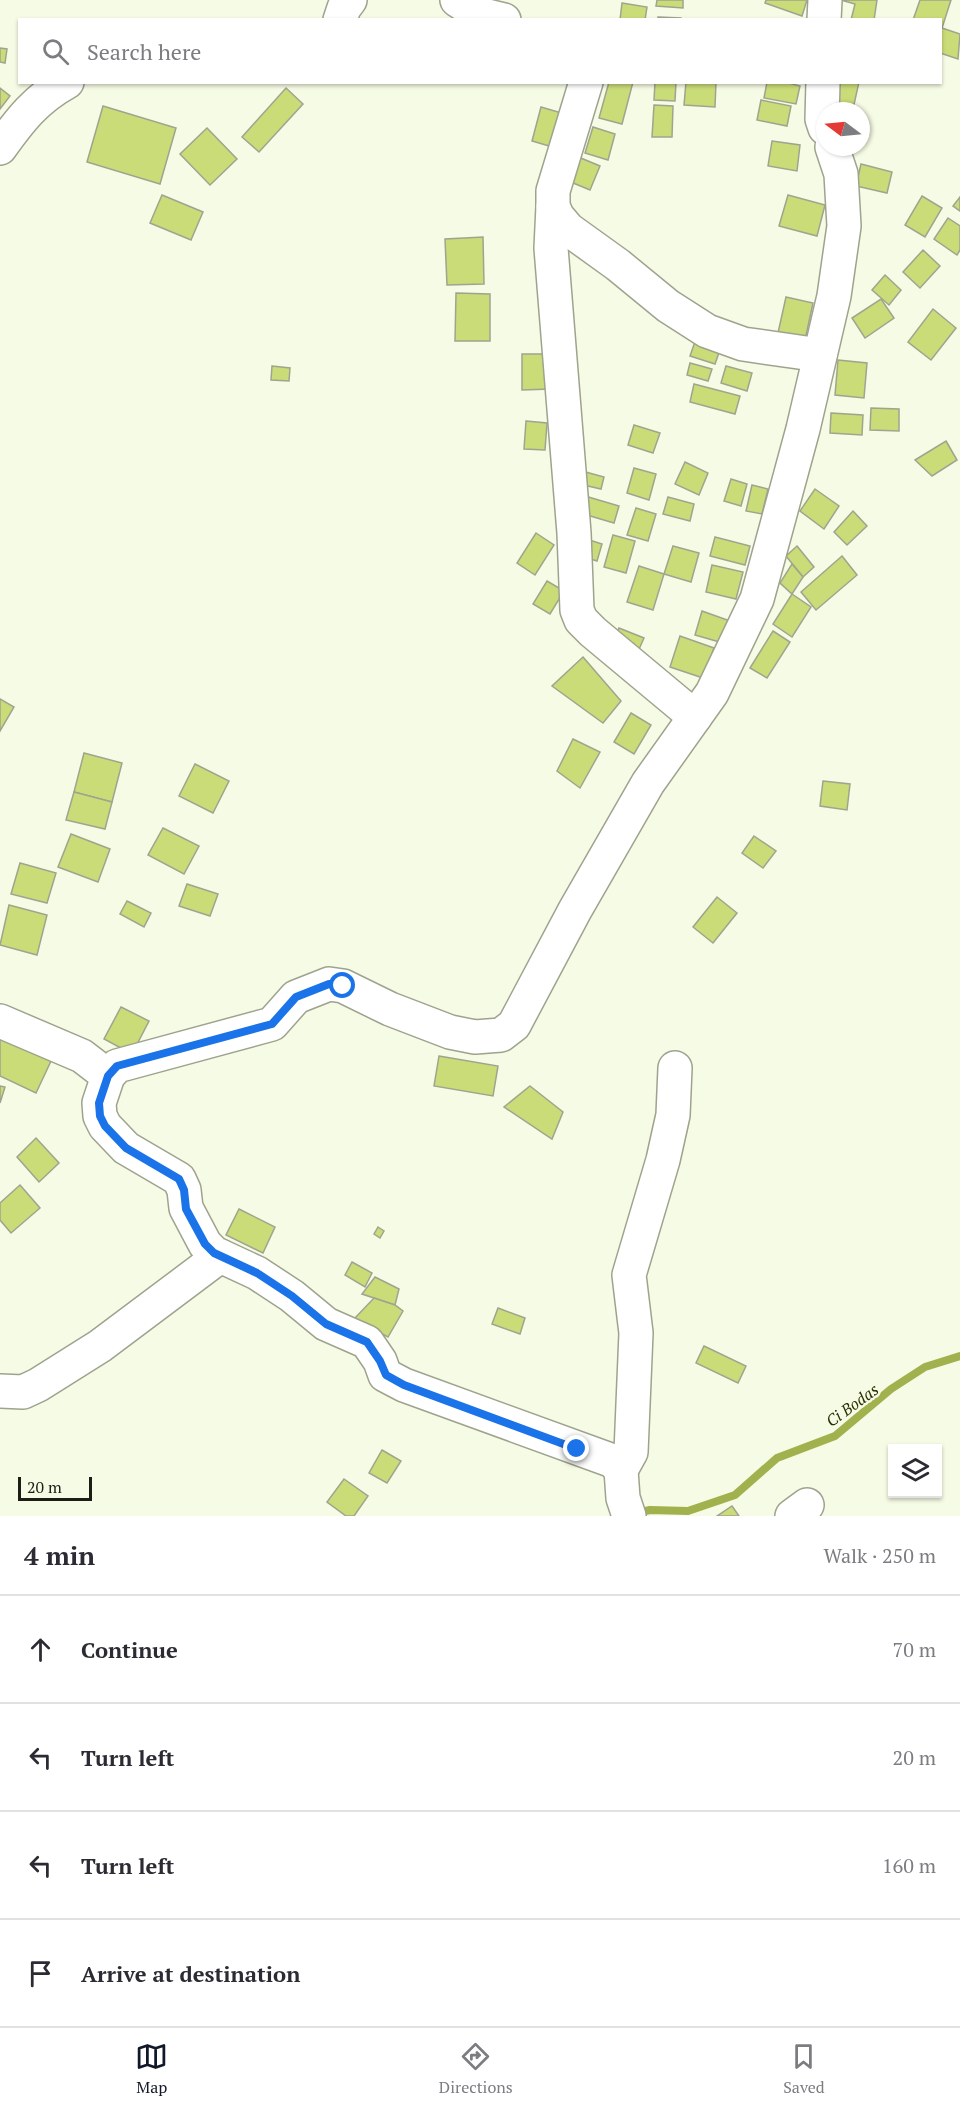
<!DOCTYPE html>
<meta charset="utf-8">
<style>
body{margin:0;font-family:"PT Serif",serif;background:#f7f7f7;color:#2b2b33}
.controls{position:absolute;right:18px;bottom:18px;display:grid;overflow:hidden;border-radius:0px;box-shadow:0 2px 4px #0004}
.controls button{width:54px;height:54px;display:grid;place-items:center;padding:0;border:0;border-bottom:2px solid #e1e1e2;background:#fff;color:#2b2b33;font:30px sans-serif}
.compass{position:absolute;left:816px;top:102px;width:54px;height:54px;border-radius:50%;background:#fff;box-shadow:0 2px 4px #0004;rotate:286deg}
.scale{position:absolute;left:18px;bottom:15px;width:74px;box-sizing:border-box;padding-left:6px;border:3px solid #1c1e16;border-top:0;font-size:16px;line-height:21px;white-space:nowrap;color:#1c1e16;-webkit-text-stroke:4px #f5fbe4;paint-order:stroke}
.stop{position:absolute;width:18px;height:18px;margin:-14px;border:4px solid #1a73e8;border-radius:50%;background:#fff}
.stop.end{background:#1a73e8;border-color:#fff;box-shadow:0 2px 6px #0008}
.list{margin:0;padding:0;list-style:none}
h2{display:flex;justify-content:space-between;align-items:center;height:78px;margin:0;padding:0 24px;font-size:26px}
h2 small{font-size:20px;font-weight:400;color:#7c7c81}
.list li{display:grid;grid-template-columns:39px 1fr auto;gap:18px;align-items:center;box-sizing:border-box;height:108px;padding:0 24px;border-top:2px solid #e1e1e2}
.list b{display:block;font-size:22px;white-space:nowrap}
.list em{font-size:20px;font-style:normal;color:#7c7c81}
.icon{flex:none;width:33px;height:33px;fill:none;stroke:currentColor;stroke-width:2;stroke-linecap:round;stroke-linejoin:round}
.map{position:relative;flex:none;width:960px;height:1516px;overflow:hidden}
.search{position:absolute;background:#fff;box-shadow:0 2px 4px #0004;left:18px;right:18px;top:18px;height:66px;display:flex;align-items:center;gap:15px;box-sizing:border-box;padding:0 21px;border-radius:0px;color:#7c7c81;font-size:22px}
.sheet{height:510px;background:#fff}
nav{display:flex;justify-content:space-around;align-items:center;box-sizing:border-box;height:84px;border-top:2px solid #e1e1e2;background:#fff;font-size:16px;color:#7c7c81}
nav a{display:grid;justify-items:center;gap:3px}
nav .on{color:#111827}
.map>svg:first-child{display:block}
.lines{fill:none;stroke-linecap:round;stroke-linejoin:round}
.stream{stroke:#a0b14e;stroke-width:8}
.building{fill:#c9dc78;stroke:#a0a48f;stroke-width:1.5}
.minor-casing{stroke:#9ea38e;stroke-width:36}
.minor{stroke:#fff;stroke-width:33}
.route{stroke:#1a73e8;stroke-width:8}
.labels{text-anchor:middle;stroke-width:5;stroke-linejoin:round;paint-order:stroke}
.water-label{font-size:16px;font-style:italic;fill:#2a3005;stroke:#f5fbe4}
</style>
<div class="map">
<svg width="960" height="1516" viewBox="0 0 960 1516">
<rect width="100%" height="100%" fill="#f5fbe4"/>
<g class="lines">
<polyline class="stream" points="637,1513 650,1510 688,1511 735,1495 777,1458 835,1436 891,1389 925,1367 960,1356"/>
</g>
<g class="building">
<polygon points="657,0 683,0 683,8 656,6"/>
<polygon points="766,0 807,0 802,16 765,3"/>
<polygon points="841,0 877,0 874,20 851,20 855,4"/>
<polygon points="920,0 951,0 942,28 960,34 958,59 940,53 940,20 913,20"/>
<polygon points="622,3 647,7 645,20 620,20"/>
<polygon points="658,17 681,18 681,20 658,20"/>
<polygon points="0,48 7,49 5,63 0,62"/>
<polygon points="609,82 633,82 622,124 599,118"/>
<polygon points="655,82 676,82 675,101 654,100"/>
<polygon points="686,82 716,82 715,107 684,105"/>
<polygon points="767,82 785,82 800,86 796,104 764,98"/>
<polygon points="838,82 859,82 853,109 833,104"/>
<polygon points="0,88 10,96 0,109"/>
<polygon points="286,88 303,104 259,152 242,137"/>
<polygon points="761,100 791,106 787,126 757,120"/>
<polygon points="654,105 673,106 672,137 652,137"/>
<polygon points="103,106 176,128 160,184 87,162"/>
<polygon points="541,107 565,114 556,148 532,141"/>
<polygon points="593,127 615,134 608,160 585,153"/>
<polygon points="207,128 237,159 210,185 180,154"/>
<polygon points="772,141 800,145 797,171 768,166"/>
<polygon points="576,156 600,166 590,190 566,180"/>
<polygon points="861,164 892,172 887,193 856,186"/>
<polygon points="162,195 203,212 191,240 150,223"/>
<polygon points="788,195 825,205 817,236 779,226"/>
<polygon points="922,196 942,208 925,237 905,225"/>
<polygon points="960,197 960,211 953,206"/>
<polygon points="948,218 960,226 960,250 957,255 934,239"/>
<polygon points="483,237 484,284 447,285 445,239"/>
<polygon points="923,250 940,266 920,288 903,272"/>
<polygon points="885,275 901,290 889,305 872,290"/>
<polygon points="456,293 490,294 490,341 455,341"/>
<polygon points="786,297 813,303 805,340 778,333"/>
<polygon points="881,299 894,318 865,338 852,318"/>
<polygon points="933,309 956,328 931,360 908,342"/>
<polygon points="697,336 722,344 715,364 690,356"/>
<polygon points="522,354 551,354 551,389 522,390"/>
<polygon points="838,360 867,363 864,398 835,395"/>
<polygon points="690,363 712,369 708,381 687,375"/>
<polygon points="272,366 290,368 289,381 271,380"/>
<polygon points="726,366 752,373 747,391 721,383"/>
<polygon points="694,384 740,396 735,414 690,402"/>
<polygon points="871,408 899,409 899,431 870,430"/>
<polygon points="831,413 863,415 862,435 830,433"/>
<polygon points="526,421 547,423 545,450 524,449"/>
<polygon points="634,425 660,433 653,453 628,445"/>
<polygon points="946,441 957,460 932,476 915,460"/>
<polygon points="685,462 708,473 699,495 675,484"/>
<polygon points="634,468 656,474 649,500 627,493"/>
<polygon points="582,471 604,477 601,489 579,484"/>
<polygon points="731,479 747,484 741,506 724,501"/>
<polygon points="752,485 768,489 762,514 746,511"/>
<polygon points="815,489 839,506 824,529 800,511"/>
<polygon points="585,496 619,506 614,523 580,513"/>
<polygon points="668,497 694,504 690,521 663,514"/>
<polygon points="636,508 656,514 648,541 627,535"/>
<polygon points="853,511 867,526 847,545 834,532"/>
<polygon points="536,533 554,545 535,575 517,563"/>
<polygon points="613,535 635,541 626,573 604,567"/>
<polygon points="715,537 750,546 745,565 710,556"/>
<polygon points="583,538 602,544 597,561 578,555"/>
<polygon points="673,546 699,553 691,582 664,574"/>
<polygon points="797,546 814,567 803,577 786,556"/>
<polygon points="842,556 857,575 816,610 801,592"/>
<polygon points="792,564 803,577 792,594 780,583"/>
<polygon points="712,565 743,572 736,599 706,592"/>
<polygon points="639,566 664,574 653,610 627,602"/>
<polygon points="547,581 564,591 550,614 533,604"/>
<polygon points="792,594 811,607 792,637 773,624"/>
<polygon points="702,611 730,621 723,643 695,635"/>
<polygon points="619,628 644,638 636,656 611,646"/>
<polygon points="773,631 790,642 767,678 750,668"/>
<polygon points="680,636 714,648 703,678 670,667"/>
<polygon points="583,657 621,701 603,723 552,686"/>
<polygon points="0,699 14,707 0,731"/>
<polygon points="631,713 651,725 634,754 614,742"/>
<polygon points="573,739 600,752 580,788 557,771"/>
<polygon points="84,753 122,763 112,802 74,792"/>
<polygon points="195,764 229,781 213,813 179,796"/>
<polygon points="823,781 850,784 847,810 820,806"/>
<polygon points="74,792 112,802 105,829 66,820"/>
<polygon points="163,828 199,846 184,874 148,855"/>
<polygon points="71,834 110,849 98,882 58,867"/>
<polygon points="754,836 776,851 763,868 742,853"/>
<polygon points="20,863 56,873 47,903 11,894"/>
<polygon points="187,884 218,894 210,916 179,906"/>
<polygon points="717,897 737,913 713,943 693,927"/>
<polygon points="127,901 151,913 144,927 120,914"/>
<polygon points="9,905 47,915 37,955 0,945"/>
<polygon points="121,1007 149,1021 132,1054 104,1039"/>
<polygon points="0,1036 51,1061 36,1093 0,1076"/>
<polygon points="439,1056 498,1066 493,1096 434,1086"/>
<polygon points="0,1086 5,1087 0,1103"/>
<polygon points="530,1086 563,1112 552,1139 504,1107"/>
<polygon points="36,1138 59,1163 39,1182 17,1157"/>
<polygon points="20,1185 40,1208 11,1233 0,1220 0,1203"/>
<polygon points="239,1209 275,1227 263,1253 226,1235"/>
<polygon points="378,1227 384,1231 380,1238 374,1234"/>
<polygon points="352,1262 372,1273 365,1287 345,1275"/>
<polygon points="375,1277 399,1289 395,1305 362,1294"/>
<polygon points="374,1298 395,1305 403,1311 388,1337 354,1319"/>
<polygon points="498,1308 525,1318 520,1334 492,1324"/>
<polygon points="704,1346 746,1366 738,1383 696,1363"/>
<polygon points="382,1450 401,1461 387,1483 369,1473"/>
<polygon points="344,1479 368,1496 354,1516 346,1516 327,1502"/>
<polygon points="732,1506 739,1516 717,1516"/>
</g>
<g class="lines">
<g class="minor-casing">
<g id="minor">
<polyline points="457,0 479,14 504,20"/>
<polyline points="340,20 344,8 350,0"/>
<polyline points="824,20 825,0"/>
<polyline points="586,82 553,191 553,206 557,216 568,229 618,265 668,306 707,331 743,344 820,355"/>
<polyline points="823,82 822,119 825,128"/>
<path d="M 0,148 C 20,120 36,99 67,82"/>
<polyline points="553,206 551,248 574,533 577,610 581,620 593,632 695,717"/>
<polyline points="0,1021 82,1056 108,1076"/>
<polyline points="0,1391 23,1392 38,1385 100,1346 220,1256"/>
<polyline points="621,1470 631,1452 636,1333 629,1275 663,1160 673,1115 675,1068"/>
<polyline points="629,1516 623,1498 621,1470 613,1461 404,1385 385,1375 380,1361 367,1342 326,1324 292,1296 257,1273 214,1253 205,1244 186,1208 184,1190 179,1179 126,1148 105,1126 100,1116 99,1103 108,1076 117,1066 272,1024 296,997 329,984 343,986 390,1009 450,1032 475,1037 501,1035 514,1025 575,910 648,783 712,693 757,599 803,429 834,296 844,226 841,174 832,147"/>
<polyline points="792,1516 807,1505"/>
</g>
</g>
<use href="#minor" class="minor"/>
</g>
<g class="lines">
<polyline class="route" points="343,986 329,984 296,997 272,1024 117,1066 108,1076 99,1103 100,1116 105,1126 126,1148 179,1179 184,1190 186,1209 205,1244 214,1253 257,1273 292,1296 326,1324 367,1342 380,1361 386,1375 404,1385 577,1449"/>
</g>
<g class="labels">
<g class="water-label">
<text transform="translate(852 1405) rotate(-36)" y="6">Ci Bodas</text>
</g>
</g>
</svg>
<div class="controls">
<button><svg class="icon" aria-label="layers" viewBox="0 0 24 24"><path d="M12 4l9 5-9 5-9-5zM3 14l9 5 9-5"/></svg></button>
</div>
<svg class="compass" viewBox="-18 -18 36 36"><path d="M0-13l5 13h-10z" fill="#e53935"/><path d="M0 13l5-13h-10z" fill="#7c7c81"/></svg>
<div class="scale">20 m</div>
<div class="stop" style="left:343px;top:986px"></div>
<div class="stop end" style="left:577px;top:1449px"></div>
<div class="search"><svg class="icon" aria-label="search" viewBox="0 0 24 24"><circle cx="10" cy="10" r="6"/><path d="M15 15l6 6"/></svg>Search here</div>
</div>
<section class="sheet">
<h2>4 min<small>Walk · 250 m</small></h2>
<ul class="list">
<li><svg class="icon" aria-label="ahead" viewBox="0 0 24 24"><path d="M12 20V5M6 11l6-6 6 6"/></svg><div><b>Continue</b></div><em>70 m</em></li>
<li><svg class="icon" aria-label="left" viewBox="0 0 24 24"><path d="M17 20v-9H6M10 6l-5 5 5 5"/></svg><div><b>Turn left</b></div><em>20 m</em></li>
<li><svg class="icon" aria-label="left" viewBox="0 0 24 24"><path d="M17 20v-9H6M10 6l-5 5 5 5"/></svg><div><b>Turn left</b></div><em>160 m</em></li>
<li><svg class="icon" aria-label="arrive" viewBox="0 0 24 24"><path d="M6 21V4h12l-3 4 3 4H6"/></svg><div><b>Arrive at destination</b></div></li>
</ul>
</section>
<nav>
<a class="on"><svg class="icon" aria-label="map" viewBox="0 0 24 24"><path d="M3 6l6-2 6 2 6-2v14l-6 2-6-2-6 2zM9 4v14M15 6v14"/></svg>Map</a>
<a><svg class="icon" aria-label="directions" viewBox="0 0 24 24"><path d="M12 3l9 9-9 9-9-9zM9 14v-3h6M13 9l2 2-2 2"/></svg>Directions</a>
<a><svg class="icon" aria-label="saved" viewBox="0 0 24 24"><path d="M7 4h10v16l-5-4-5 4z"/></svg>Saved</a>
</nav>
